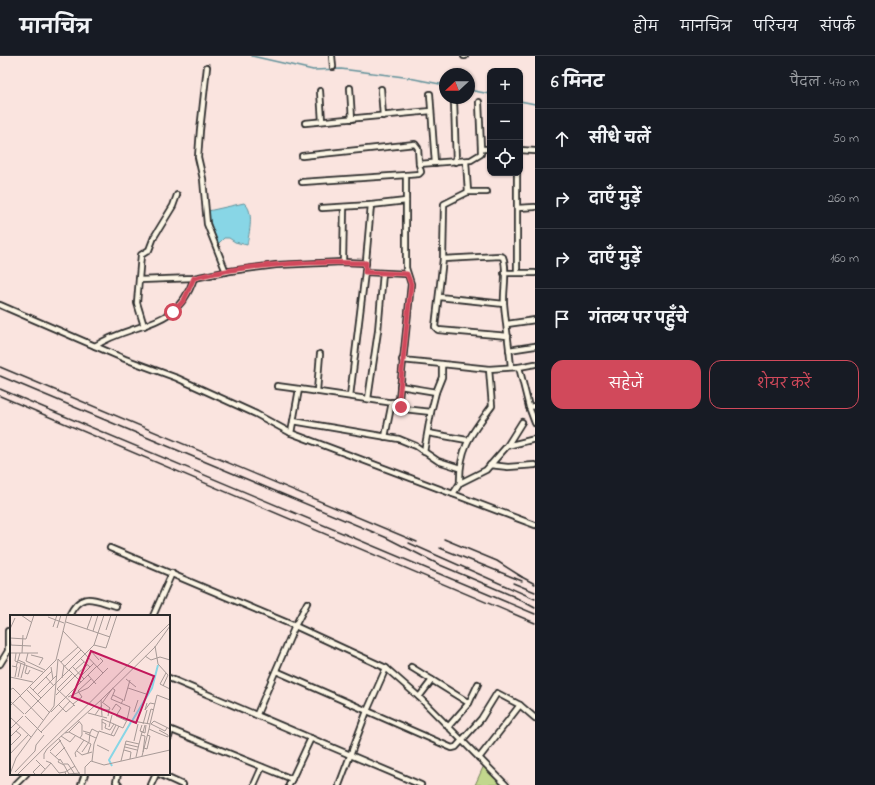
<!DOCTYPE html>
<html lang="hi">
<meta charset="utf-8">
<style>
body{margin:0;font-family:"Indie Flower","Playpen Sans Deva",sans-serif;background:#242831;color:#f1f3f6}
.controls{position:absolute;right:12px;top:12px;display:grid;overflow:hidden;border-radius:8px;box-shadow:0 1px 3px #0004}
.controls button{width:36px;height:36px;display:grid;place-items:center;padding:0;border:0;border-bottom:1px solid #363941;background:#171b24;color:#f1f3f6;font:20px sans-serif}
.compass{position:absolute;left:439px;top:12px;width:36px;height:36px;border-radius:50%;background:#171b24;box-shadow:0 1px 3px #0004;rotate:248deg}
.stop{position:absolute;width:12px;height:12px;margin:-9px;border:3px solid #d1495b;border-radius:50%;background:#fff}
.stop.end{background:#d1495b;border-color:#fff;box-shadow:0 1px 4px #0008}
.list{margin:0;padding:0;list-style:none}
h2{display:flex;justify-content:space-between;align-items:center;height:52px;margin:0;padding:0 16px;font-size:17px}
h2 small{font-size:13px;font-weight:400;color:#9ea1a6}
.list li{display:grid;grid-template-columns:26px 1fr auto;gap:12px;align-items:center;box-sizing:border-box;height:60px;padding:0 16px;border-top:1px solid #363941}
.list b{display:block;font-size:15px;white-space:nowrap}
.list em{font-size:13px;font-style:normal;color:#9ea1a6}
.actions{display:flex;gap:8px;padding:12px 16px}
.actions a{flex:1;padding:9px 0;border:1px solid #d1495b;border-radius:12px;text-align:center;font-size:14px;color:#d1495b}
.actions .main{background:#d1495b;color:#fff}
.icon{flex:none;width:22px;height:22px;fill:none;stroke:currentColor;stroke-width:2;stroke-linecap:round;stroke-linejoin:round}
.map{position:relative;flex:none;width:535px;height:729px;overflow:hidden}
header{display:flex;align-items:center;gap:24px;box-sizing:border-box;height:56px;padding:0 20px;background:#171b24;border-bottom:1px solid #363941}
header strong{font-size:19px}
nav{display:flex;gap:22px;margin-inline-start:auto;font-size:14px}
main{display:flex}
aside{flex:1;background:#171b24}
.map>svg:first-child{display:block}
.green{fill:#c2d78d;stroke:#76815c}
.water{fill:#88d6e6;stroke:#63929b}
.lines{fill:none;stroke-linecap:round;stroke-linejoin:round}
.stream{stroke:#63929b;stroke-width:1.5}
.minor-casing{stroke:#2b2b2b;stroke-width:8}
.minor{stroke:#fcf5e5;stroke-width:4.5}
.rail{stroke:#2b2b2b;stroke-width:1.5}
.route{stroke:#d1495b;stroke-width:5}
.inset-river{fill:none;stroke:#88d6e6;stroke-width:2}
.inset-road{fill:none;stroke:#a79a97;stroke-width:1}
.view{fill:#c2185b;fill-opacity:0.15;stroke:#c2185b;stroke-width:2}
.inset-edge{fill:none;stroke:#2b2b2b;stroke-width:2}
</style>
<header>
<strong>मानचित्र</strong>
<nav><a>होम</a><a>मानचित्र</a><a>परिचय</a><a>संपर्क</a></nav>
</header>
<main>
<div class="map">
<svg width="535" height="729" viewBox="0 0 535 729">
<rect width="100%" height="100%" fill="#fae4df"/>
<filter id="ink" filterUnits="userSpaceOnUse"><feTurbulence type="fractalNoise" baseFrequency=".025" numOctaves="2"/><feDisplacementMap in="SourceGraphic" scale="8" xChannelSelector="R" yChannelSelector="G"/><feConvolveMatrix kernelMatrix="1 2 1 2 8 2 1 2 1" color-interpolation-filters="sRGB"/></filter>
<g filter="url(#ink)">
<polygon class="green" points="485,707 507,729 475,729"/>
<path class="water" d="M 244,147 C 255,155 249,177 247,189 L 235,186 L 229,182 L 224,182 L 218,188 L 208,160 L 208,155 Z"/>
<g class="lines">
<g class="stream">
<polyline points="252,0 313,14 341,13 404,21 445,29"/>
<polyline points="469,34 490,38"/>
<polyline points="520,45 535,48"/>
</g>
<g class="minor-casing">
<g id="minor">
<polyline points="332,0 333,11"/>
<polyline points="464,0 465,0"/>
<polyline points="207,11 200,74 198,101 203,123 207,168 226,216"/>
<polyline points="350,32 352,63"/>
<polyline points="381,33 383,60"/>
<polyline points="320,35 322,65"/>
<polyline points="430,38 435,107"/>
<polyline points="454,45 456,106"/>
<polyline points="479,46 481,93"/>
<polyline points="305,67 431,55"/>
<polyline points="520,94 535,95"/>
<polyline points="302,100 415,88 418,92 419,108"/>
<polyline points="466,105 468,136"/>
<polyline points="302,126 406,119"/>
<polyline points="322,152 371,149"/>
<polyline points="517,152 535,151"/>
<polyline points="443,203 444,148 468,136 487,136"/>
<polyline points="343,206 344,151"/>
<polyline points="365,216 371,149 406,145"/>
<polyline points="517,216 517,117"/>
<polyline points="504,217 535,217"/>
<polyline points="139,224 194,222 230,215 276,209 343,206 366,207"/>
<polyline points="439,241 504,248"/>
<polyline points="0,249 125,303 177,322 256,358 291,377 453,438"/>
<polyline points="507,268 535,264"/>
<polyline points="144,270 137,247 141,199 149,194 154,181 173,150 177,139"/>
<path d="M 508,280 L 438,274 L 435,271 L 443,203 L 500,200 L 503,201 C 508,214 503,234 504,248 C 506,269 509,290 511,311"/>
<path d="M 95,290 C 133,265 177,275 194,222"/>
<polyline points="509,294 535,290"/>
<polyline points="402,304 442,308"/>
<polyline points="535,308 519,311 529,351 535,367"/>
<polyline points="277,330 299,333"/>
<polyline points="400,330 436,336 442,321 442,308 489,313"/>
<polyline points="317,335 320,298"/>
<polyline points="350,340 365,216 407,218"/>
<polyline points="368,343 378,275 383,217"/>
<polyline points="397,346 404,353 431,356"/>
<polyline points="529,351 535,350"/>
<polyline points="293,365 399,383 416,390 438,405 460,412"/>
<polyline points="291,377 299,333 394,347 399,343 411,228 406,212 406,119 419,118 421,116 419,108 471,104 481,98 481,93 490,93"/>
<polyline points="428,377 467,384"/>
<polyline points="385,381 392,346"/>
<polyline points="535,383 507,390 486,414 460,427 453,438 535,469"/>
<polyline points="507,390 522,366"/>
<polyline points="424,396 431,356 436,336"/>
<polyline points="490,409 508,411 535,409"/>
<path d="M 460,427 C 459,391 472,377 492,350 L 489,313 L 519,311"/>
<polyline points="110,492 295,570 386,612 419,641 506,729"/>
<path d="M 69,560 C 81,534 94,544 116,550"/>
<polyline points="153,560 172,517"/>
<polyline points="0,608 8,595 8,575"/>
<polyline points="411,611 469,647"/>
<polyline points="276,615 452,692 456,691 481,663 497,637 520,649 535,662"/>
<polyline points="169,622 421,729"/>
<polyline points="419,641 432,624"/>
<polyline points="257,658 295,570 307,547"/>
<polyline points="448,671 469,647 478,628"/>
<polyline points="169,673 292,723"/>
<polyline points="169,681 171,674"/>
<polyline points="479,702 520,649"/>
<polyline points="118,718 116,726 119,729"/>
<polyline points="159,718 183,729"/>
<polyline points="15,729 26,718"/>
<polyline points="81,729 85,718"/>
<polyline points="151,729 156,718"/>
<polyline points="254,729 262,711"/>
<polyline points="289,729 311,682"/>
<polyline points="339,729 367,655 386,612"/>
</g>
</g>
<use href="#minor" class="minor"/>
<g class="rail">
<polyline points="0,311 417,486"/>
<polyline points="0,320 385,481 440,509 513,540 535,552"/>
<polyline points="0,333 535,558"/>
<polyline points="0,340 535,567"/>
<polyline points="444,483 497,505 522,521"/>
<polyline points="409,487 535,543"/>
<polyline points="440,492 522,525"/>
<polyline points="518,519 535,528"/>
<polyline points="513,527 535,536"/>
</g>
</g>
</g>
<g class="lines" filter="url(#ink)">
<path class="route" d="M 173,256 L 184,244 L 194,222 C 248,208 311,205 366,207 L 365,216 L 407,218 L 411,228 L 399,343 L 397,346 L 401,351"/>
</g>
<g transform="translate(10 559)">
<rect width="160" height="160" fill="#fae4df"/>
<path class="inset-river" d="M 122,106 L 142,73 L 148,50M 102,151 L 99,145 L 121,107"/>
<path class="inset-road" d="M 11,0 L 21,7M 38,2 L 54,8M 56,7 L 100,22M 43,12 L 47,0M 47,13 L 51,0M 0,14 L 5,3M 77,14 L 82,0M 96,15 L 101,0M 53,16 L 93,58M 83,16 L 88,0M 0,18 L 1,30M 0,23 L 16,24 L 24,0M 0,30 L 21,31M 84,30 L 96,33 L 107,0M 145,31 L 148,49 L 158,60 L 153,71M 80,35 L 89,45M 0,38 L 28,38M 6,38 L 5,46 L 33,57M 12,38 L 13,20M 18,38 L 16,46 L 35,55M 21,40 L 33,43 L 29,50M 135,41 L 141,45 L 150,42 L 160,45M 48,44 L 59,56M 71,44 L 80,52M 8,45 L 15,48 L 11,63M 51,47 L 68,32M 2,51 L 7,52 L 5,62M 17,51 L 15,58 L 18,59 L 20,55M 55,51 L 71,35M 6,52 L 10,38M 41,52 L 43,64M 63,52 L 74,64M 87,52 L 93,46 L 90,43M 59,55 L 71,67M 65,55 L 74,47M 156,58 L 150,69 L 160,74M 78,60 L 86,69M 65,61 L 77,50M 71,61 L 84,48M 0,62 L 23,67M 8,62 L 11,48M 36,62 L 44,71M 52,63 L 54,50M 116,64 L 126,72M 19,71 L 31,83M 102,73 L 105,75 L 101,84 L 120,92 L 117,105M 118,73 L 136,79M 16,74 L 40,98M 47,74 L 65,91M 47,74 L 63,58M 0,75 L 3,73 L 10,80M 23,75 L 42,56M 28,79 L 47,60M 46,80 L 65,61M 103,80 L 113,85 L 111,89M 10,81 L 33,105M 58,82 L 78,73 L 98,53M 91,85 L 145,32 L 160,11M 0,86 L 14,99M 114,86 L 120,65M 92,87 L 100,93 L 99,95M 93,87 L 102,74M 137,88 L 135,95 L 140,88 L 145,89M 63,89 L 72,82 L 68,76 L 81,64M 49,90 L 56,97 L 64,90M 0,91 L 46,45 L 57,0M 92,95 L 99,95 L 98,101M 102,95 L 106,89 L 111,93 L 106,101 L 117,106M 41,97 L 87,51M 124,97 L 128,85M 78,98 L 97,103M 15,99 L 84,30 L 94,0M 85,100 L 92,90M 15,101 L 32,118M 0,102 L 21,122M 92,107 L 92,104 L 104,109M 133,109 L 137,95M 137,109 L 141,94 L 144,95M 140,109 L 147,80 L 160,85M 141,109 L 144,106 L 160,114M 141,109 L 155,116 L 157,113M 132,110 L 130,116 L 133,117 L 135,110M 99,112 L 102,100M 0,114 L 13,101M 92,115 L 92,107 L 96,109 L 95,113 L 100,115 L 104,109 L 106,110M 73,116 L 80,118 L 82,114 L 88,117M 31,117 L 60,86M 59,117 L 69,107M 55,118 L 59,117 L 70,123 L 72,120 L 72,110 L 68,105M 75,118 L 86,123M 148,118 L 158,122 L 158,120 L 149,115M 101,120 L 104,121 L 109,111M 131,120 L 135,121 L 133,137M 51,121 L 60,127 L 66,120M 0,122 L 10,112M 70,123 L 81,129 L 78,138M 49,124 L 70,160M 124,126 L 128,109M 115,129 L 128,132M 129,129 L 132,117 L 135,118 L 136,110M 26,130 L 34,120M 87,130 L 99,136M 0,131 L 11,120 L 6,116M 115,132 L 127,135M 134,133 L 137,134 L 140,121 L 137,120M 114,135 L 121,137 L 120,144M 40,136 L 51,125M 67,136 L 72,140 L 82,137M 40,137 L 49,145M 72,137 L 79,127 L 80,118M 0,139 L 18,120M 132,141 L 139,114 L 148,118M 45,142 L 55,132M 66,142 L 65,138 L 74,125M 34,144 L 34,139 L 37,134 L 91,85 L 92,101M 26,145 L 35,154M 82,146 L 84,129 L 89,116 L 101,120 L 106,110 L 113,113 L 117,105 L 140,109 L 139,114M 111,146 L 116,126 L 129,129 L 126,142M 41,148 L 49,158 L 55,157M 54,149 L 58,149 L 64,158M 54,150 L 50,144 L 48,147 L 54,150 L 59,159 L 70,158M 5,157 L 25,136 L 26,130M 0,159 L 6,143 L 44,91 L 48,44M 7,160 L 160,8M 26,160 L 23,157 L 30,150M 30,160 L 41,148 L 36,146M 56,160 L 55,157 L 65,151M 75,160 L 75,152 L 81,146 L 94,150 L 160,135"/>
<path class="view" d="M 81,36 L 144,61 L 126,108 L 62,82 Z"/>
<rect width="160" height="160" class="inset-edge"/>
</g>
</svg>
<div class="controls">
<button>+</button>
<button>−</button>
<button><svg class="icon" aria-label="locate" viewBox="0 0 24 24"><circle cx="12" cy="12" r="6"/><path d="M12 2v4M12 18v4M2 12h4M18 12h4"/></svg></button>
</div>
<svg class="compass" viewBox="-18 -18 36 36"><path d="M0-13l5 13h-10z" fill="#e53935"/><path d="M0 13l5-13h-10z" fill="#9ea1a6"/></svg>
<div class="stop" style="left:173px;top:256px"></div>
<div class="stop end" style="left:401px;top:351px"></div>
</div>
<aside>
<h2>6 मिनट<small>पैदल · 470 m</small></h2>
<ul class="list">
<li><svg class="icon" aria-label="ahead" viewBox="0 0 24 24"><path d="M12 20V5M6 11l6-6 6 6"/></svg><div><b>सीधे चलें</b></div><em>50 m</em></li>
<li><svg class="icon" aria-label="right" viewBox="0 0 24 24"><path d="M7 20v-9h11M14 6l5 5-5 5"/></svg><div><b>दाएँ मुड़ें</b></div><em>260 m</em></li>
<li><svg class="icon" aria-label="right" viewBox="0 0 24 24"><path d="M7 20v-9h11M14 6l5 5-5 5"/></svg><div><b>दाएँ मुड़ें</b></div><em>160 m</em></li>
<li><svg class="icon" aria-label="arrive" viewBox="0 0 24 24"><path d="M6 21V4h12l-3 4 3 4H6"/></svg><div><b>गंतव्य पर पहुँचे</b></div></li>
</ul>
<div class="actions"><a class="main">सहेजें</a><a>शेयर करें</a></div>
</aside>
</main>
